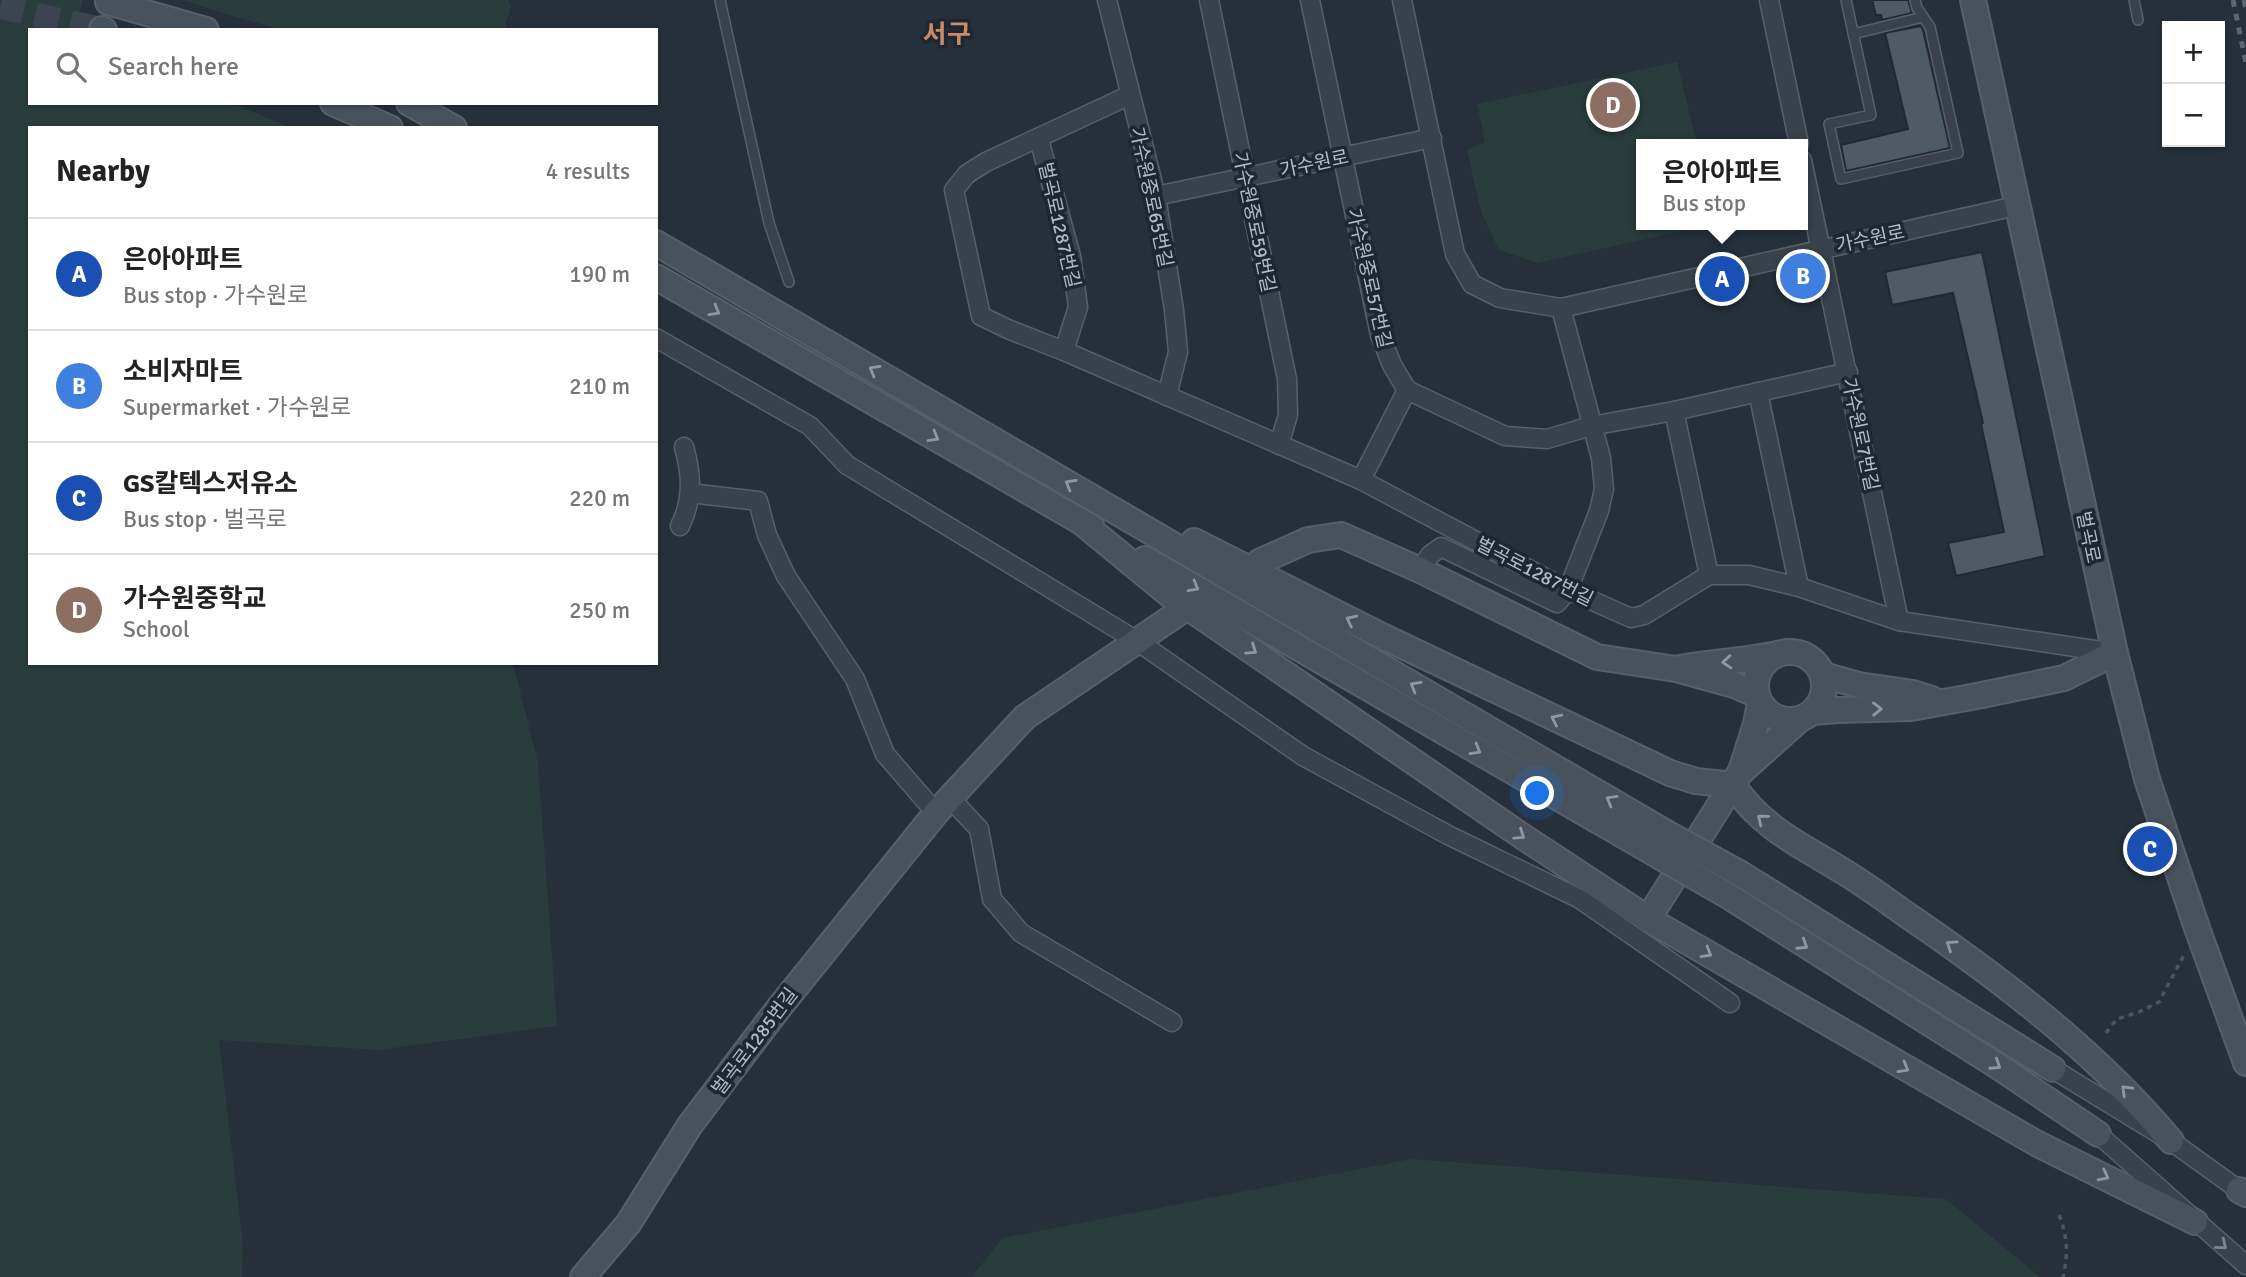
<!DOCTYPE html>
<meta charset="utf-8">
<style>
body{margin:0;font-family:Signika,"Noto Sans KR",sans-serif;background:#f6f6f6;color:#222}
.controls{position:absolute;right:21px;top:21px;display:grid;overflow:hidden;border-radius:0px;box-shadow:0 2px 5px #0004}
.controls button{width:63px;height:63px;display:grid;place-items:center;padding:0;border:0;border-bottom:2px solid #e0e0e0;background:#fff;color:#222;font:35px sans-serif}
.you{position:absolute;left:1538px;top:794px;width:24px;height:24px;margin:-18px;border:5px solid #fff;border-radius:50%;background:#1a73e8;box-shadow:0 0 0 10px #1a73e833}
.badge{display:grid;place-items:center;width:46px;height:46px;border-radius:50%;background:#54687e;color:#fff;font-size:23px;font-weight:700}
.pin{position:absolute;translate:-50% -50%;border:4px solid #fff;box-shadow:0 2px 7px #0006}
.popup{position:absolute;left:1636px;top:139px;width:172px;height:91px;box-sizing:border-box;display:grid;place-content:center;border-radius:0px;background:#fff;filter:drop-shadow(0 2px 5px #0005);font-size:23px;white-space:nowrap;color:#767676}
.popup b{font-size:26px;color:#222}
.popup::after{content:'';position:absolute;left:50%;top:100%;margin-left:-14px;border:14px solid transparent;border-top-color:#fff}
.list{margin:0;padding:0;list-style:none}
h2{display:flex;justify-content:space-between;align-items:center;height:91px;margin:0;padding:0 28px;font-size:30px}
h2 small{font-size:23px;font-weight:400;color:#767676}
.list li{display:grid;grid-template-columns:46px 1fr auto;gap:21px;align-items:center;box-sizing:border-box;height:112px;padding:0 28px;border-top:2px solid #e0e0e0}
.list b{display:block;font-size:26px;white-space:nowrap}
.list p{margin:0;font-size:23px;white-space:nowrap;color:#767676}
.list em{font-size:23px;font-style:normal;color:#767676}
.icon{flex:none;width:38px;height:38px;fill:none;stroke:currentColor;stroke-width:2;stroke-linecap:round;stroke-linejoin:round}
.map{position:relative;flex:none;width:2246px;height:1277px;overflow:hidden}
.search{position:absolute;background:#fff;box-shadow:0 2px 5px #0004;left:28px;top:28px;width:630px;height:77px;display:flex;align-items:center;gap:18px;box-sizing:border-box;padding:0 24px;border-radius:0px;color:#767676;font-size:26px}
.panel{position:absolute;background:#fff;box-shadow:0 2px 5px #0004;left:28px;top:126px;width:630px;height:539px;border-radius:0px}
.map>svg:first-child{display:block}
.green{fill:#283d3c}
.building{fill:#4e5b65;stroke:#202931;stroke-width:2}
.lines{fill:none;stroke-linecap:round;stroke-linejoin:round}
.secondary-tunnel{stroke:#3a454f;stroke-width:24;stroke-dasharray:24 12;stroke-linecap:butt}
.lane-casing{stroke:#576068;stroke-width:12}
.street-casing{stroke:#576068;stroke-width:21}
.secondary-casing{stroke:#576068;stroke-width:28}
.path{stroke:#47595a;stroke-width:3.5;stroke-dasharray:5 5;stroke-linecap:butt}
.lane{stroke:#39424b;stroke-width:9}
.street{stroke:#39424b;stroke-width:18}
.secondary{stroke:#47525d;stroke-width:24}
.rail{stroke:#5b6671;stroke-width:5;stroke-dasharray:7 7;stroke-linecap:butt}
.secondary-bridge-casing{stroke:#576068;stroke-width:28;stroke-linecap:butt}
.secondary-bridge{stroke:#47525d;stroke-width:24}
.oneway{stroke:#8e98a1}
.oneway2{stroke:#7d868f}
.labels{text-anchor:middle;stroke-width:7;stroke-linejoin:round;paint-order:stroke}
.street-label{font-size:19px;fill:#b4bdc6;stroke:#1e272f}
.district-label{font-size:26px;font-weight:bold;fill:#cb8a6a;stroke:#1e272f}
</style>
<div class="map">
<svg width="2246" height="1277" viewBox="0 0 2246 1277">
<rect width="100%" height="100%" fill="#25303a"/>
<g class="green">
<polygon points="0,0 83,0 74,30 30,30 30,103 232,103 291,128 30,128 30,663 513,663 538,763 557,1026 379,1050 219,1040 243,1246 242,1277 0,1277"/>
<polygon points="181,0 508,0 511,6 504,30 280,30"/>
<polygon points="1677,62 1697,144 1642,144 1642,225 1710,225 1537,263 1499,250 1481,212 1467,150 1485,142 1477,104"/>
<polygon points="1411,1159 1946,1199 2040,1277 971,1277 1003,1238"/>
</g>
<g class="building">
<polygon points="1872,0 1908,0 1912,13 1882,20 1881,15 1876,15"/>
<polygon points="1921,26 1923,30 1950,148 1846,171 1841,145 1908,129 1885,33"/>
<polygon points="1982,252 2045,556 1956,576 1948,543 2004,532 1981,424 1983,423 1953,293 1892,305 1885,272"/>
</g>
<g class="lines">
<polyline class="secondary-tunnel" points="0,7 102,29"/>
<g class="lane-casing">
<g id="lane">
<polyline points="720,0 769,223 789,282"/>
<polyline points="1846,0 1871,115 1829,124 1841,179 1958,153 1930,27 1917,8 1915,0"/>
<polyline points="2134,0 2138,20"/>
<polyline points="1853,34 1923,17"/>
</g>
</g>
<g class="street-casing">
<g id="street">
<polyline points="1107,0 1156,196 1174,310 1178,352 1167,396"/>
<polyline points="1209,0 1287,379 1288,415 1279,445"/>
<polyline points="1310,0 1380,335 1392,365 1407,390 1505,436 1547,439 1591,426 1674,411 1848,372"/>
<polyline points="1402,0 1455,254 1472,284 1500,298 1561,308 2016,206"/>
<polyline points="1769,0 1799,144"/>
<polyline points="1130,95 986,162 967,174 954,190 981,316 1010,330 1064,351 1361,480 1568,590 1631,618 1644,615 1709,575 1749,575 1799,587 1899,621 2115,653"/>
<polyline points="1039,139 1071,256 1078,307 1064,351"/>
<polyline points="1802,160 1899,621"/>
<polyline points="1156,196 1432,138"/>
<polyline points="656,338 810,426 847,465 1137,641 1303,756 1448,835 1580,899 1730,1003"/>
<polyline points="1758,392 1799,587"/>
<polyline points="1674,411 1709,575"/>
<polyline points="1361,480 1407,390"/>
<polyline points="690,493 758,501 767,535 786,576 855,679 885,754 936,813"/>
<path d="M 680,526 C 693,500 692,475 684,447"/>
<polyline points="1420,570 1430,555 1441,547 1557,603 1568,590 1599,511 1604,489 1601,458 1561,308"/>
<polyline points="950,798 979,829 992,899 1021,933 1172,1022"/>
<polyline points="2053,1069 2171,1141 2239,1190"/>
<polyline points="2098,1134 2246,1265"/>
</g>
</g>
<g class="secondary-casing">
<g id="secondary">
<polyline points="1973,0 2115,653 2147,779 2197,928 2246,1063"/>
<polyline points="108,2 206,30"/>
<polyline points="102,29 104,30"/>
<polyline points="333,103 390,128"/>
<polyline points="409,103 454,128"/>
<polyline points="656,243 1670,835"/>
<polyline points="656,277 1092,528"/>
<polyline points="1080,521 1170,595 1522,836 1648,919 2036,1143 2195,1222"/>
<polyline points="1194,541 1382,636 1670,773 1696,781 1733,785"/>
<polyline points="1145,559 1659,856"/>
<polyline points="1259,562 1308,540 1341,535 1420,570 1597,657 1676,669 1734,685 1757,695"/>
<circle cx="1790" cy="686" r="34"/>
<path d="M 1680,668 C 1713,662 1746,661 1778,654"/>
<polyline points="1823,675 1859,685 1913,693 1932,699"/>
<polyline points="1813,712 1838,710 1911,708 1977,696 2064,678 2115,653"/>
<polyline points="1742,771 1799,720"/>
<path d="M 1733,785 C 1764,831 1804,846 1849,875 C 1870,888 1890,903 1910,917 C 2005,982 2097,1053 2171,1141"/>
<polyline points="1741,874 2053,1069"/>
<polyline points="1725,894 1999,1067 2098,1134"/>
<polyline points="1648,919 1741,771 1756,724 1760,703"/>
<polyline points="2239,1190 2246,1194"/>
<polyline points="583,1277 628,1224 690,1125 778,1009 936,813 1025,717 1180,612"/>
</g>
</g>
<g class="path">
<polyline points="2106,1033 2117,1019 2139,1012 2159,1002 2184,955"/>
<path d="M 2059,1215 C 2068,1236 2068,1255 2063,1277"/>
</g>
<use href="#lane" class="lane"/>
<use href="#street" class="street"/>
<use href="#secondary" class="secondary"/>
<g class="rail">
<polyline points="2233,0 2246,63"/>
<polyline points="2244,0 2246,9"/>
</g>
<g class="secondary-bridge-casing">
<g id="secondary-bridge">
<polyline points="1670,835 1741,874"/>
<polyline points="1659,856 1725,894"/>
</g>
</g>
<use href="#secondary-bridge" class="secondary-bridge"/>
</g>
<defs><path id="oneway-chevron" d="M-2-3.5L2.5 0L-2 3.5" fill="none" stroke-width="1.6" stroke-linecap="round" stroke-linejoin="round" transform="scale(1.75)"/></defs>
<g class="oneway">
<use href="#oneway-chevron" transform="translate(715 311) rotate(30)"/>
<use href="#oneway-chevron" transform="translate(874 370) rotate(-150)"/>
<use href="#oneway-chevron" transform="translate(934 437) rotate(30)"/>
<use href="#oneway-chevron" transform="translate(1070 484) rotate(-150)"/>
<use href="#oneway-chevron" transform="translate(1194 587) rotate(30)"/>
<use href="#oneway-chevron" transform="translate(1351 620) rotate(-153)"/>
<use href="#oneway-chevron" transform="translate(1252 650) rotate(34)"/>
<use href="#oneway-chevron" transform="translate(1727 662) rotate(176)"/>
<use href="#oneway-chevron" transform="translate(1415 686) rotate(-150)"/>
<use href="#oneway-chevron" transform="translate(1877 709) rotate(-1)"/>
<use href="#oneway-chevron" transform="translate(1556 719) rotate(-154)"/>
<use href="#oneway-chevron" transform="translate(1476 750) rotate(30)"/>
<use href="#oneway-chevron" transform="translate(1611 800) rotate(-150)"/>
<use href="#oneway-chevron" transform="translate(1762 819) rotate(-141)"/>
<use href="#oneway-chevron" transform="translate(1520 835) rotate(34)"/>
<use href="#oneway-chevron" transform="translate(1803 945) rotate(33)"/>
<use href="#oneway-chevron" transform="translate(1951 945) rotate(-146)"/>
<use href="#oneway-chevron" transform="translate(1707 953) rotate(30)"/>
<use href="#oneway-chevron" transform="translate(1996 1065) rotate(33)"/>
<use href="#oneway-chevron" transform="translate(1904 1068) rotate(30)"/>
<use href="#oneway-chevron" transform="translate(2126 1090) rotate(-136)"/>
<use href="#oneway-chevron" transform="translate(2104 1176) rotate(27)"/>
</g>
<use class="oneway2" href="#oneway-chevron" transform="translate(2222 1245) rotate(40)"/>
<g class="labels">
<g class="street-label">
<text transform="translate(1314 163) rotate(-12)" y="7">가수원로</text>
<text transform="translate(1152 197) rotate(78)" y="7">가수원중로65번길</text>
<text transform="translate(1255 222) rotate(78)" y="7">가수원중로59번길</text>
<text transform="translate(1060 225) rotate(77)" y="7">벌곡로1287번길</text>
<text transform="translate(1870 238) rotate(-12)" y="7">가수원로</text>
<text transform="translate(1370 278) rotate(77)" y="7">가수원중로57번길</text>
<text transform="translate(1861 434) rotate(78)" y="7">가수원로7번길</text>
<text transform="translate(2089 537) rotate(78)" y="7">벌곡로</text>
<text transform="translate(1535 571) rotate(27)" y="7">벌곡로1287번길</text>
<text transform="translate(754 1041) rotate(-53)" y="7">벌곡로1285번길</text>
</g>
<g class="district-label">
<text x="947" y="43">서구</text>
</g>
</g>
</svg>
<div class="controls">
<button>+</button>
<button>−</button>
</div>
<div class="you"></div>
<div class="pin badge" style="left:1722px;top:279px;background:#1a4fb4">A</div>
<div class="popup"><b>은아아파트</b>Bus stop</div>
<div class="pin badge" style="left:1803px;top:276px;background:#3f7fe0">B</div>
<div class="pin badge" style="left:2150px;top:849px;background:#1a4fb4">C</div>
<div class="pin badge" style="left:1613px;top:105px;background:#8d6e63">D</div>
<div class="search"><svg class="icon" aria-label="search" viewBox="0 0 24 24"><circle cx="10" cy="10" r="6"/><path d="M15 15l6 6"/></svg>Search here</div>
<section class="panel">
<h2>Nearby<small>4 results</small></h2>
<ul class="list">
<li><span class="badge" style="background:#1a4fb4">A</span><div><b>은아아파트</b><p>Bus stop · 가수원로</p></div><em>190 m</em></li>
<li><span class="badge" style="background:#3f7fe0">B</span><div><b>소비자마트</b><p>Supermarket · 가수원로</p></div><em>210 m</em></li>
<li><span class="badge" style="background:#1a4fb4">C</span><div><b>GS칼텍스저유소</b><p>Bus stop · 벌곡로</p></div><em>220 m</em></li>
<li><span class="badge" style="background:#8d6e63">D</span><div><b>가수원중학교</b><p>School</p></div><em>250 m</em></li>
</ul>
</section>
</div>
